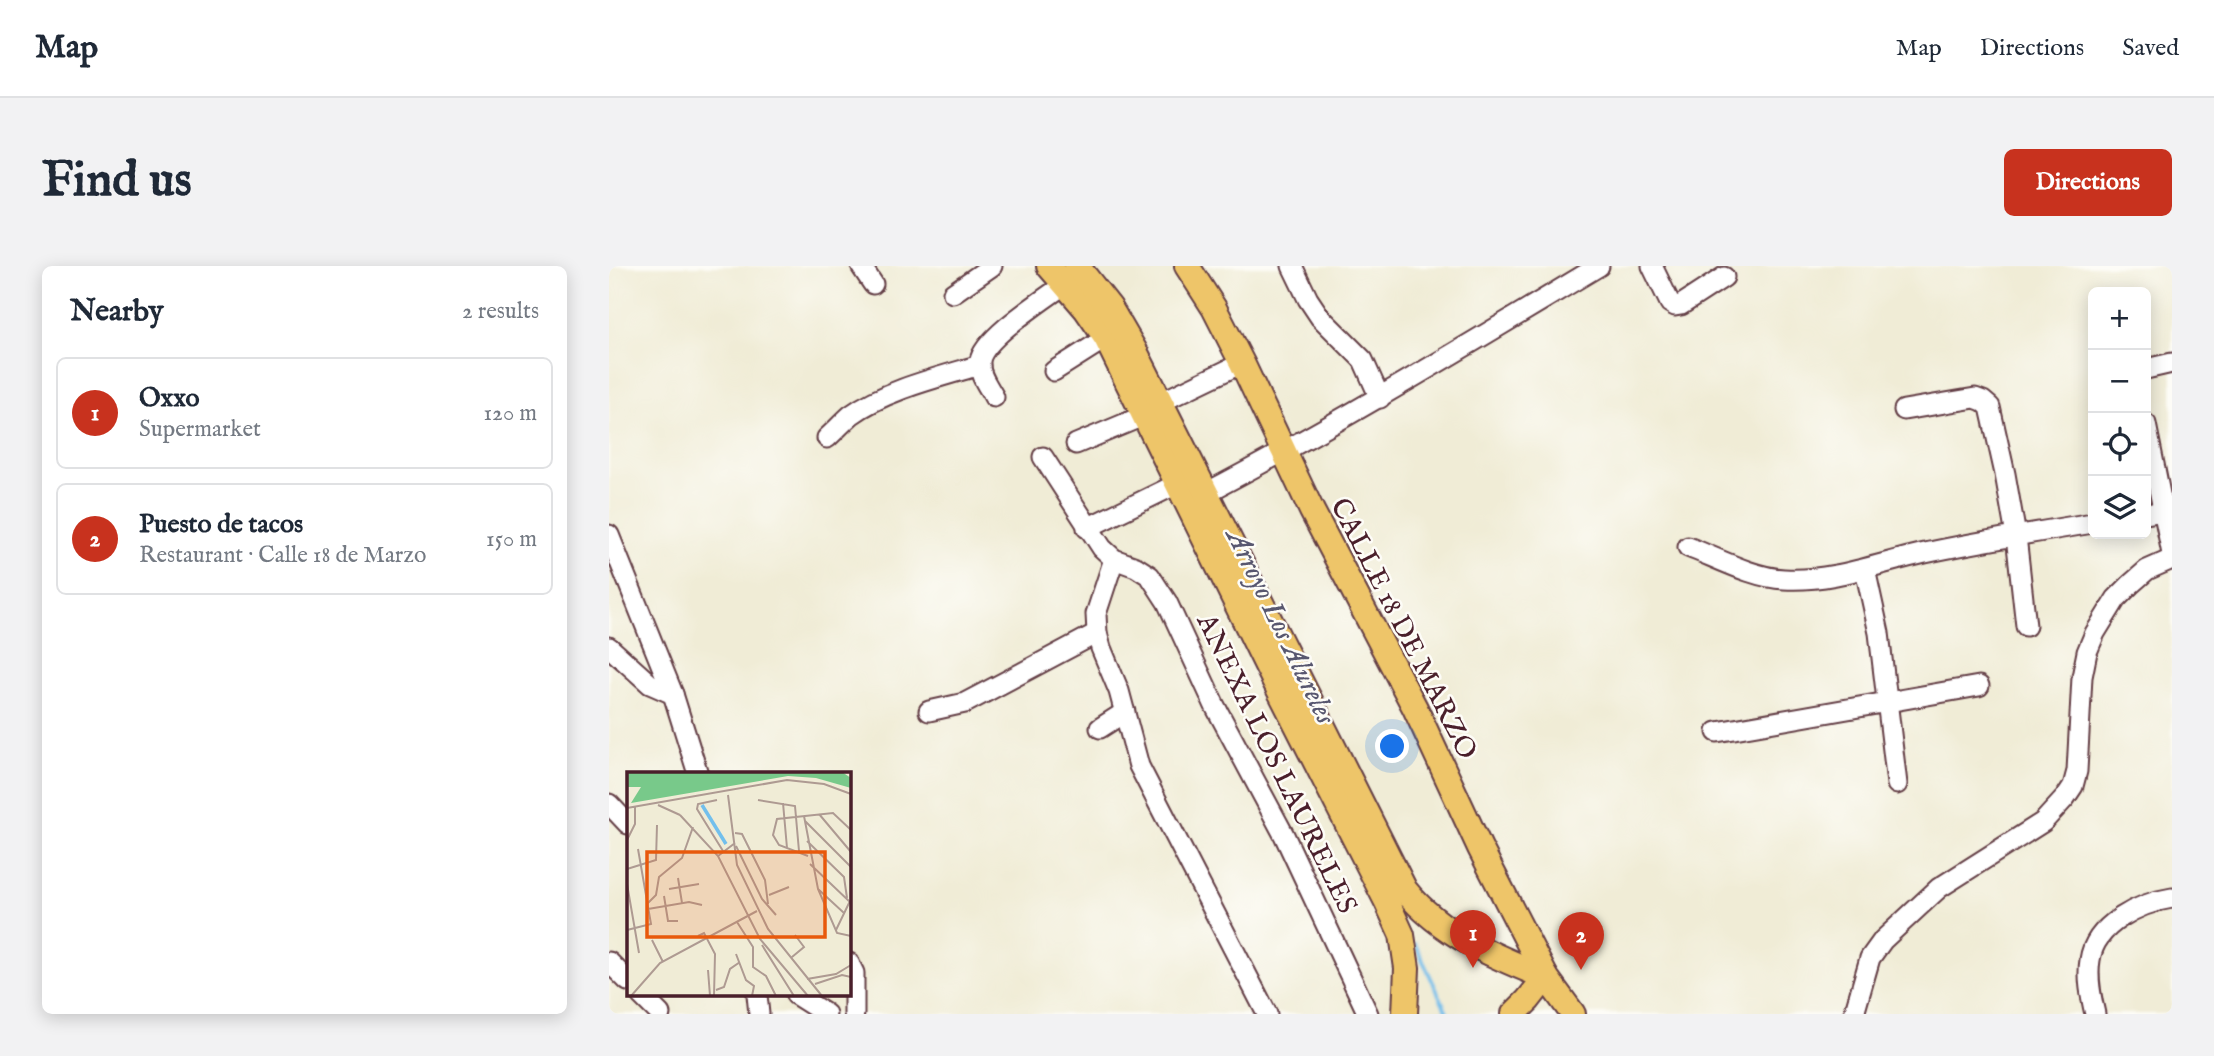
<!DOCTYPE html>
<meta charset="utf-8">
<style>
body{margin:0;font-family:"IM FELL English",serif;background:#f2f2f3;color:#1f2937}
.controls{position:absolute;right:21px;top:21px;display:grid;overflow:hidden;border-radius:10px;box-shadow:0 4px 18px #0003}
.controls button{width:63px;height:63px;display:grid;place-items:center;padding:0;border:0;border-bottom:2px solid #e0e1e3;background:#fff;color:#1f2937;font:35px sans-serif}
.you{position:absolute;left:784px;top:481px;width:24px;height:24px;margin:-18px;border:5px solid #fff;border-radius:50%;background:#1a73e8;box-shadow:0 0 0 10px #1a73e833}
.badge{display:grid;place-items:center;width:46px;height:46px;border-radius:50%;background:#c8321e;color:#fff;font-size:23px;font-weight:700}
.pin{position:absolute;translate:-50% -58px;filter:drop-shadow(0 2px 4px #0008)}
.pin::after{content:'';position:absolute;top:37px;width:24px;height:21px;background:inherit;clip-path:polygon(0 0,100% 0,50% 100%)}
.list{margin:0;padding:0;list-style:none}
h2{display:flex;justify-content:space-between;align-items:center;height:91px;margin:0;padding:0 28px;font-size:30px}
h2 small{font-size:23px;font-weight:400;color:#747a83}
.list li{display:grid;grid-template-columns:46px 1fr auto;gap:21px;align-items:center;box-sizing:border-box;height:112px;margin:0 14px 14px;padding:0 14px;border:2px solid #e0e1e3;border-radius:10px}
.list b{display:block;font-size:26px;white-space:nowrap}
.list p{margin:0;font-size:23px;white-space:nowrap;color:#747a83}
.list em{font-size:23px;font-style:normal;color:#747a83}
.icon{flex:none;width:38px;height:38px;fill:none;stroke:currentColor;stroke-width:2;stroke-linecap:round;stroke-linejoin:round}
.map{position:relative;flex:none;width:1563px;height:748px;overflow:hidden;border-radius:10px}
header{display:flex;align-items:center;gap:42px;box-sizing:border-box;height:98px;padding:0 35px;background:#fff;border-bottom:2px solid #e0e1e3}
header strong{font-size:33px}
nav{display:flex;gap:38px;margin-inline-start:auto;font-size:24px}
.intro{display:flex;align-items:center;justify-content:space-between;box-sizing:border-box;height:168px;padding:0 42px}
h1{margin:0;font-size:49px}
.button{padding:18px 32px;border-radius:10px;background:#c8321e;color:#fff;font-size:24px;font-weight:700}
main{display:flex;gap:42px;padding:0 42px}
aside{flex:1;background:#fff;border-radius:10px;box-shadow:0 4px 18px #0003}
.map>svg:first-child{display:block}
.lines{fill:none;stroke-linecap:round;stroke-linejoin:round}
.stream{stroke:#72bfec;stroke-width:3.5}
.minor-casing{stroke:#633e45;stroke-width:23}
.major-casing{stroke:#633e45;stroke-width:28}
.minor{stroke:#fff;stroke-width:19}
.major{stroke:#eec569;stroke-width:24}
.labels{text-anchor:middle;stroke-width:5;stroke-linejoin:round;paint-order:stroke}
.street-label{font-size:28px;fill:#4a1f2b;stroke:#fdfcf7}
.water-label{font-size:30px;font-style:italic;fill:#58576f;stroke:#fdfcf7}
.inset-river{fill:none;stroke:#72bfec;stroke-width:3.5}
.inset-road{fill:none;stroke:#ae9a92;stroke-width:2}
.view{fill:#e8590c;fill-opacity:0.15;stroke:#e8590c;stroke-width:3.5}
.inset-edge{fill:none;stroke:#4a1f2b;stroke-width:3.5}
</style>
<header>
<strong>Map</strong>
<nav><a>Map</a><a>Directions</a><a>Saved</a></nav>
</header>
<div class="intro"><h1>Find us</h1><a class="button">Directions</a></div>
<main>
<aside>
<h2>Nearby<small>2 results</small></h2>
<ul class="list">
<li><span class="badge">1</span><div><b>Oxxo</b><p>Supermarket</p></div><em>120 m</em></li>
<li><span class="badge">2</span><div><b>Puesto de tacos</b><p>Restaurant · Calle 18 de Marzo</p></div><em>150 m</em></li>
</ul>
</aside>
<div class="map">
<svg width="1563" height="748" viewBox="0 0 1563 748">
<rect width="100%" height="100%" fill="#fdfcf7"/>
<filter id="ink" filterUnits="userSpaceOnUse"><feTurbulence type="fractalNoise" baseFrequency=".0143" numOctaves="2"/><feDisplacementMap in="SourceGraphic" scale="14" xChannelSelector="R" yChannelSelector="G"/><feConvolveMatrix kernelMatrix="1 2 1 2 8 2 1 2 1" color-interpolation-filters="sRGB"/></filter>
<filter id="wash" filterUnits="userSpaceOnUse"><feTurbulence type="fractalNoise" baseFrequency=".00686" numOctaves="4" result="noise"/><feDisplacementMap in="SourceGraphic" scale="28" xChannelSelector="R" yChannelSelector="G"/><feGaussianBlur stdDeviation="1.57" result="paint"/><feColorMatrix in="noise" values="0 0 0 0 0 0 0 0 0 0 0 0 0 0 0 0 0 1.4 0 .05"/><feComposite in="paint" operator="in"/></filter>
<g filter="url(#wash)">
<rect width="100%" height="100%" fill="#f0ecd6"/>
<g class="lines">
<polyline class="stream" points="806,678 839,748"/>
</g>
</g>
<g filter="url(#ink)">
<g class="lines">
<g class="minor-casing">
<g id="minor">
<polyline points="252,0 264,18"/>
<polyline points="683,0 699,33 711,51 754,94 771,132"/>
<polyline points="1043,0 1061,37 1066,40 1072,39 1115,11"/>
<polyline points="344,27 383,0"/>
<polyline points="1537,103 1563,97"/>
<polyline points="445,105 497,72"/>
<path d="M 385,131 C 379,120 369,108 371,95 C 374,72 436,33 456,18"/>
<polyline points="552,136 633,97"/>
<polyline points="1295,144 1366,132 1374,135 1381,141 1396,208 1407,270 1417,360"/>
<polyline points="1537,158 1563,288"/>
<path d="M 218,172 C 226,165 234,156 242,149 C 276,124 331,111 371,99"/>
<polyline points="467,178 534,150"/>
<polyline points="434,191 493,282 505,293 527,301 541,310 558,336 606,440 675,569 759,748"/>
<path d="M 597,227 C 731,157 860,78 990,0"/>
<polyline points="1537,248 1555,245"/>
<polyline points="478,262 568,218"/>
<polyline points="0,269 64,428 89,508"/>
<path d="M 1079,281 C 1108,292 1145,312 1175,313 C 1223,316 1270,297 1316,287 C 1372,275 1428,266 1484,257"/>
<polyline points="505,293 487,348 488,367 492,382 510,425 530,500 658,748"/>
<polyline points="1256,303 1270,367 1288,518"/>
<polyline points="0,381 41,418 64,428"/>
<polyline points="320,445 356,437 488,367"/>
<polyline points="491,462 516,446"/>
<polyline points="1108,466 1370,420"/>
<polyline points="0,538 19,558"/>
<polyline points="0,696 19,715"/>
<polyline points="240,697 245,707 245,748"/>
<polyline points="32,729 51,748"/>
<polyline points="148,729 150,748"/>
<polyline points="187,729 217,748"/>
<polyline points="1245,748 1261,692 1274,674 1330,622 1434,556 1456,532 1464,520 1468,505 1473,411 1478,386 1486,367 1507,333 1522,318 1538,304 1563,293"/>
<path d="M 1486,748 C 1482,731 1478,712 1481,694 C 1486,658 1531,637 1563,632"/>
</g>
</g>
<g class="major-casing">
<g id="major">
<polyline points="440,0 477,43 497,72 664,412 778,636 793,669 798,702 796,748"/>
<path d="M 468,0 L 501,42 L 526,85 L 796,624 C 831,668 886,691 937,711"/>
<polyline points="578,0 605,42 633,97 703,245 806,442 871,582 937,711 964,748"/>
<polyline points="905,748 919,734 937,711"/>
</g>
</g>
<use href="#minor" class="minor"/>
<use href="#major" class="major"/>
</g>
</g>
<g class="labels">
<g class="street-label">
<text transform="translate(796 362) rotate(63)" y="10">CALLE 18 DE MARZO</text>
<text transform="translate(669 497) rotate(64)" y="10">ANEXA LOS LAURELES</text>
</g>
<g class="water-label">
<text transform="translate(673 360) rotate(64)" y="10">Arroyo Los Alureles</text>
</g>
</g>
<g transform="translate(18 506)">
<rect width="224" height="224" fill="#f0ecd6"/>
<path d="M 0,0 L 215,0 L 224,6 L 224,16 L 189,6 L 161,4 L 4,31 L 14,15 L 0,15 Z" fill="#78c98a"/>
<path class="inset-river" d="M 75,33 L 99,72"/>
<path class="inset-road" d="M 101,23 L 110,93 L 141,157 L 195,224M 90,28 L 71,32 L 70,37 L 96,79M 131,28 L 168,34 L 172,79M 156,31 L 160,76M 31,33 L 53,43M 0,36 L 160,8 L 197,12 L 224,22M 192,42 L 224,80M 53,43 L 91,84 L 133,167 L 181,224M 177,44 L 191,117 L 210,161 L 224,164M 178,49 L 224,95M 108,61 L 115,62 L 138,108 L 141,132M 0,68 L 8,52 L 8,34M 180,69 L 217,105 L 220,126M 109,74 L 135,127 L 149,143M 91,84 L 108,71M 181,84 L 152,73 L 146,63 L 150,47 L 206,41 L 224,58M 183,92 L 224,131M 0,97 L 29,88 L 30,53M 51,106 L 55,131M 0,112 L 12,181M 42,117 L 72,112M 191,117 L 217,141M 142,123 L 162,115M 37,124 L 41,149 L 51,149M 20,132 L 29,123 L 32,105 L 55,86 L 66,55M 21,137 L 62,130 L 75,133M 110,150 L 126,175 L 126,195 L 139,204 L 149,224M 0,158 L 24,152 L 11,77M 209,158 L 223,129M 71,164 L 77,161 L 88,182 L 87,224M 25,168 L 36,190M 135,173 L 167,224M 109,182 L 119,208 L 127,214 L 125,224M 165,185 L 177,175 L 168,163M 81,198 L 83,224M 180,207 L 209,202 L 224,193M 188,212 L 215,203 L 224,205M 89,218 L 97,215 L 103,197 L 113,190M 4,224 L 33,191 L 130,139"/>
<path class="view" d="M 20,80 L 198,80 L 198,165 L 20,165 Z"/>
<rect width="224" height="224" class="inset-edge"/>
</g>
</svg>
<div class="controls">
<button>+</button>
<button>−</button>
<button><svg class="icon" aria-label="locate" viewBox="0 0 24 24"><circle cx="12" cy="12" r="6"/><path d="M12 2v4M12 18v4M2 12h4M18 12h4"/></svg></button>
<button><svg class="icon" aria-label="layers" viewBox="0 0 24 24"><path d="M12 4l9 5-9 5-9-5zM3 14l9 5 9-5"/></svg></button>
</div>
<div class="you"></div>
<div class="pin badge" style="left:864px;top:702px">1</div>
<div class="pin badge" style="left:972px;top:704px">2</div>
</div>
</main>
